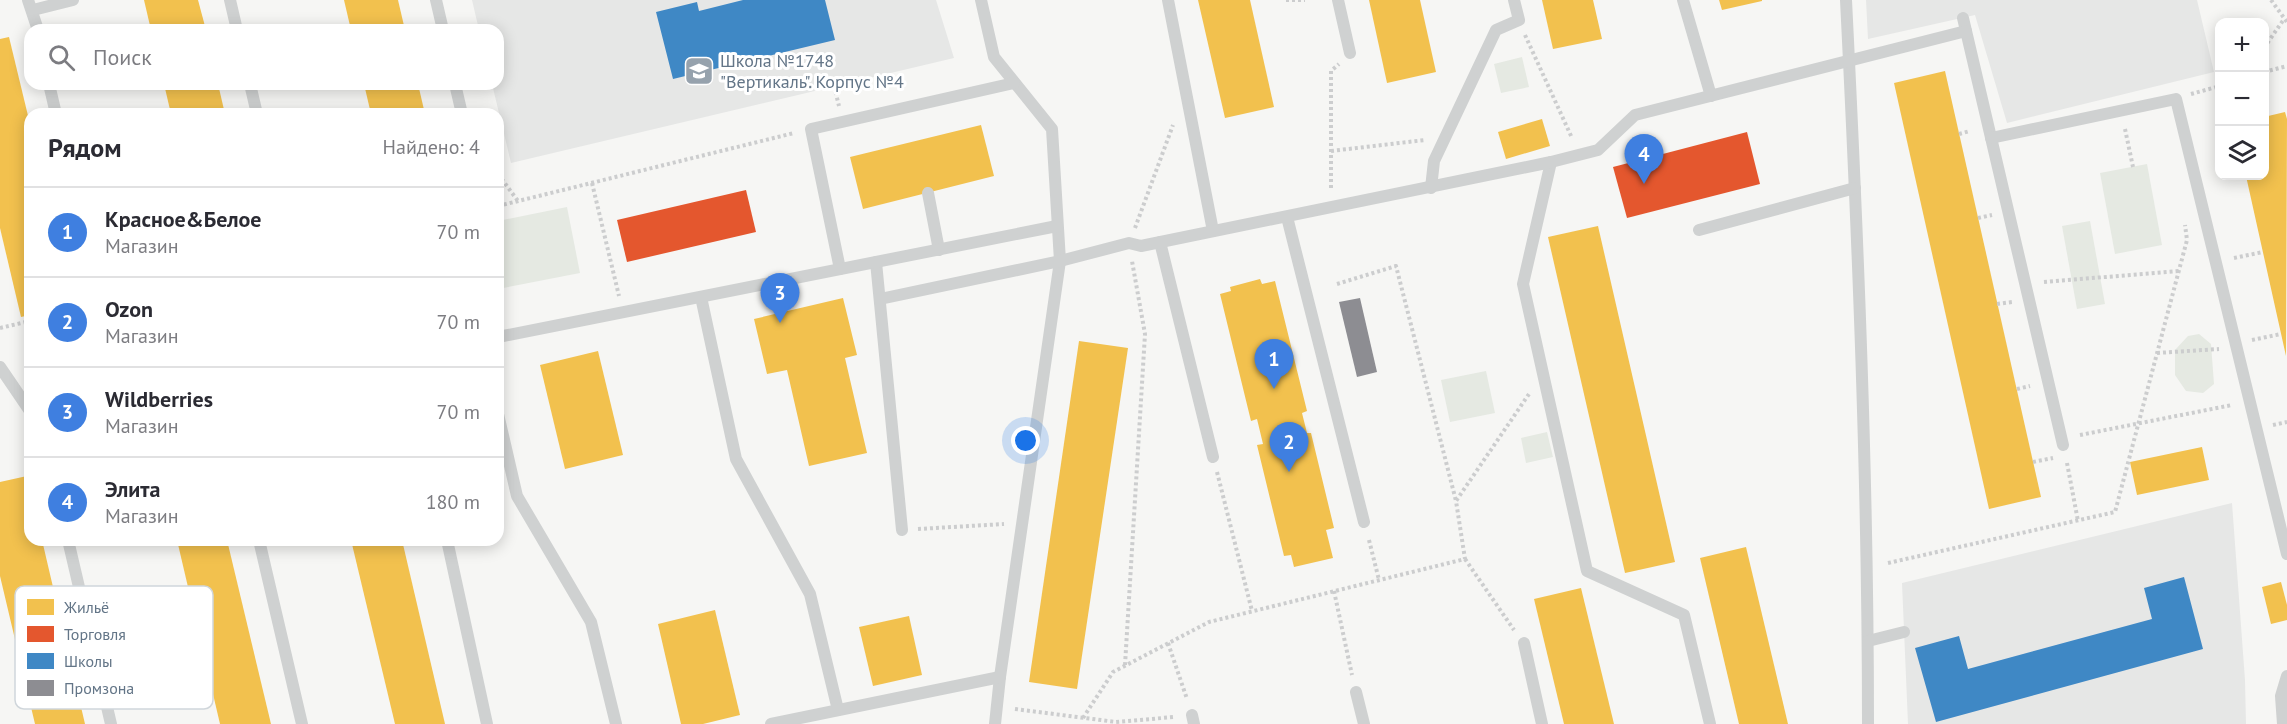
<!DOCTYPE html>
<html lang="ru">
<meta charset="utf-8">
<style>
body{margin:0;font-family:"PT Sans",sans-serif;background:#f2f2f3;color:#2b2b33}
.controls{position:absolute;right:18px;top:18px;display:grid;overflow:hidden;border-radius:12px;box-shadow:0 3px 15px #0003}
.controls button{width:54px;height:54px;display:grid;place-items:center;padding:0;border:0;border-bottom:2px solid #e1e1e2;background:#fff;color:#2b2b33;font:30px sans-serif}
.you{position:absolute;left:1026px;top:441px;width:21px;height:21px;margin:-15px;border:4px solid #fff;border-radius:50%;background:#1a73e8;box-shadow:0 0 0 9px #1a73e833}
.badge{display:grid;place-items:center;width:39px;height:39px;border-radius:50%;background:#ea580c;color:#fff;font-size:20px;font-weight:700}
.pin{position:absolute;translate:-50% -50px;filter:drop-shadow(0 2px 3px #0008)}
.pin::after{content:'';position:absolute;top:32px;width:21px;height:18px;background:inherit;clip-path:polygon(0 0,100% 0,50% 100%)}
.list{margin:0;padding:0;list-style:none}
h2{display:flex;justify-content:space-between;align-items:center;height:78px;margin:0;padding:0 24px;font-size:26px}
h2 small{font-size:20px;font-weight:400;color:#7c7c81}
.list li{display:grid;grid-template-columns:39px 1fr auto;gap:18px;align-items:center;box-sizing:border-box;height:90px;padding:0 24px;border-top:2px solid #e1e1e2}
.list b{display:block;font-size:22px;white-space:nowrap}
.list p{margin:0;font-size:20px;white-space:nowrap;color:#7c7c81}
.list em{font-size:20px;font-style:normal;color:#7c7c81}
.icon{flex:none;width:33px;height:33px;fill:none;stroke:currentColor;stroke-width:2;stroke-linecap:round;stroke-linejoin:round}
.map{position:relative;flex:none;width:2287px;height:724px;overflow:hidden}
.search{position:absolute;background:#fff;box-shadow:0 3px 15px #0003;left:24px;top:24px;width:480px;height:66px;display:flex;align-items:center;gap:15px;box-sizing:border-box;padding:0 21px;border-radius:18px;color:#7c7c81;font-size:22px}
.panel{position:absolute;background:#fff;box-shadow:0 3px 15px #0003;left:24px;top:108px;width:480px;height:438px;border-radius:18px}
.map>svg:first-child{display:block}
.built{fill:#e6e7e6}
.green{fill:#e5e9e2}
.homes{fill:#f2c14e}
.shops{fill:#e4572e}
.schools{fill:#3f88c5}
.industry{fill:#8d8d92}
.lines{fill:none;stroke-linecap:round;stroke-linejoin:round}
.path{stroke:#cccdce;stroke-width:4;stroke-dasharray:3 3;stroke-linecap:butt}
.lane{stroke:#cfd1d1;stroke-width:12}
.labels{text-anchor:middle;stroke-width:6;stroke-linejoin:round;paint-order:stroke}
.poi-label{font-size:18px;fill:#637587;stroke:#fff;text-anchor:start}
.key{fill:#fff;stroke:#d0d6db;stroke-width:1.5}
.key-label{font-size:16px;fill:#637587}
</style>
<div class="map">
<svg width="2287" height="724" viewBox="0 0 2287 724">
<rect width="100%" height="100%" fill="#f6f6f4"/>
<g class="built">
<polygon points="472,0 936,0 954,58 511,163 492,84 498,84 498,30 479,30"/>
<polygon points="1866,0 2197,0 2214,72 2007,123 1975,15 1868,39"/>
<polygon points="2232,503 2245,680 2246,724 1908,724 1902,583"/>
</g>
<g class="green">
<polygon points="1522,57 1529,87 1501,93 1494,64"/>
<polygon points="2147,164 2162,245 2115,254 2100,173"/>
<polygon points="567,207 580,273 498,289 498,221"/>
<polygon points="2090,221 2105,304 2077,309 2062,226"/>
<polygon points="2199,334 2211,344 2214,384 2203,393 2186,391 2175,375 2175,350 2188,336"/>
<polygon points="1486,371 1495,413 1450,422 1441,380"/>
<polygon points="1547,432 1553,457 1526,463 1521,438"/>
</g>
<g class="homes">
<polygon points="144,0 198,0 206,30 151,30"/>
<polygon points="344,0 398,0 405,30 351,30"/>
<polygon points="1198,0 1250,0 1274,107 1225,118"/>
<polygon points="1369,0 1420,0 1436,72 1387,83"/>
<polygon points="1542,0 1593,0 1602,39 1553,49"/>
<polygon points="1719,0 1762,0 1762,1 1722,10"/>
<polygon points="9,37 30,124 30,315 21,317 0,228 0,39"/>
<polygon points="1945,71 2041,497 1989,509 1894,83"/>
<polygon points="164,84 218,84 225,114 171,114"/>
<polygon points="364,84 418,84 425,114 371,114"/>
<polygon points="2285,112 2287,119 2286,356 2246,176 2264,176 2264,117"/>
<polygon points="1542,119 1550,146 1506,159 1498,132"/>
<polygon points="981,125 994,176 863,209 850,157"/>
<polygon points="1598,226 1675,562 1625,573 1548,237"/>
<polygon points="1260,279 1262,284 1275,281 1307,411 1302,413 1307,433 1311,433 1334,528 1326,530 1333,558 1294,567 1291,555 1284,556 1257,445 1263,444 1257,419 1251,421 1220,294 1231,291 1230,287"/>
<polygon points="843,298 857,355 845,358 867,453 809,466 787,370 767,374 754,319"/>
<polygon points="1079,341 1128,348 1077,689 1029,682"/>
<polygon points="598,351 623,455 565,469 540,365"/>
<polygon points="2202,447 2209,480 2137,495 2130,462"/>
<polygon points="27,476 30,490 30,540 42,540 85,724 35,724 0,576 0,482"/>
<polygon points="177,540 227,540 271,724 220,724"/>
<polygon points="351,540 402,540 445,724 395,724"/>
<polygon points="1746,547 1788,724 1739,724 1700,558"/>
<polygon points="2281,582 2287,605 2287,620 2271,624 2262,587"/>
<polygon points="1581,588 1614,724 1564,724 1534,599"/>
<polygon points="715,610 740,715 703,724 681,724 658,624"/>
<polygon points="909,616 922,675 873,686 859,627"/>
</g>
<g class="shops">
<polygon points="1747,132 1760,184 1627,218 1613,167"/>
<polygon points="746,190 756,232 627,262 617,220"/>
</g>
<g class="schools">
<polygon points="743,0 825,0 835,40 673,79 656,12 697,2 699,11"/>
<polygon points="2184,577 2203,649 1936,722 1915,648 1959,636 1968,669 2152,619 2144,588"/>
</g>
<polygon class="industry" points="1360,298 1377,372 1357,377 1339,302"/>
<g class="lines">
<g class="path">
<polyline points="1286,0 1305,0"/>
<polyline points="2271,0 2287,22"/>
<polyline points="1525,35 1572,138"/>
<polyline points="2264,48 2284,19"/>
<polyline points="2264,72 2287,66"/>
<polyline points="834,86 839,106"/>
<polyline points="2191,94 2220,86"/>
<polyline points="498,125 502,125"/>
<polyline points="2125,129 2133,167"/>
<polyline points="1959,134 1970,131"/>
<polyline points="1331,151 1425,140"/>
<polyline points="498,174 518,201"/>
<polyline points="592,183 619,296"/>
<polyline points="1331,188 1331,71 1339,64"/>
<polyline points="498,206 794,133"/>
<polyline points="1978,218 1992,215"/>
<polyline points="1135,228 1173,125"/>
<polyline points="2234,258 2263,252"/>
<polyline points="2044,282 2179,271"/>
<polyline points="1337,284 1396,266 1456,501"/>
<polyline points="1997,304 2012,302"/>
<polyline points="0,328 30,321"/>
<polyline points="2252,340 2281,334"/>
<polyline points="2157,353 2219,349"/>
<polyline points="2017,389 2030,386"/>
<polyline points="2273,425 2287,422"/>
<polyline points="2080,435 2232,405"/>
<polyline points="2033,462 2053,458"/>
<polyline points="2067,463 2078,521"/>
<polyline points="1217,472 1252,611"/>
<polyline points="918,529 1004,524"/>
<polyline points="1369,540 1379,580"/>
<polyline points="1465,559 1514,630"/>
<polyline points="1888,563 2115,512 2187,240 2185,225"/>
<polyline points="1334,591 1352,675"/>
<polyline points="1168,643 1187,699"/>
<polyline points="1125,665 1145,334 1132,261"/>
<polyline points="1015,709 1116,722 1174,717"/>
<polyline points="1083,718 1113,672 1209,622 1465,559 1456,501 1529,394"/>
</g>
<g class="lane">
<polyline points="28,0 38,30"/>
<polyline points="230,0 237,30"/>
<polyline points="436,0 443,30"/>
<polyline points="981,0 994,57 1052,129 1060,261 1000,677 995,724"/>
<polyline points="1168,0 1213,231"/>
<polyline points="1338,0 1350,53"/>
<polyline points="1683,0 1711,96"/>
<path d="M 1846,0 C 1858,241 1868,483 1868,724"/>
<polyline points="33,10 73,0"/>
<polyline points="1963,18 2063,445"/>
<polyline points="49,84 56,114"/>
<polyline points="250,84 257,114"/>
<polyline points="455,84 462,114"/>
<polyline points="1991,138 2176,99 2287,554"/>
<polyline points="1551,162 1523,284 1587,571 1684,615 1710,724"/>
<polyline points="1431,188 1434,161 1496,30 1519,20 1514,0"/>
<polyline points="928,193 939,250"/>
<polyline points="1287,217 1364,522"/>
<polyline points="1699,230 1855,188"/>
<polyline points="1160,242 1213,457"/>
<polyline points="876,262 902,530"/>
<polyline points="840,269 811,129 1014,83"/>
<polyline points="701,297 736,459 810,594 838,710"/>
<polyline points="880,299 1060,261 1129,243 1141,246 1551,162 1598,150 1635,115 1966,31"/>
<polyline points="498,337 1057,226"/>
<polyline points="0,367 30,411"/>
<polyline points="498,414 517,496 591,622 616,724"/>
<polyline points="68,540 111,724"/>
<polyline points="259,540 302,724"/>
<polyline points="447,540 487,724"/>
<polyline points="1868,641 1904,632"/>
<polyline points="1524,643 1542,724"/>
<polyline points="1356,692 1364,724"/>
<polyline points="1192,715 1194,724"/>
<polyline points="771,724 1000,677"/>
<polyline points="2283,724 2281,696 2287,676"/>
</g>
</g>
<defs>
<g id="school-square" transform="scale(1.5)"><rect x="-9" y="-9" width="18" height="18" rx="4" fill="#96a2ad" stroke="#fff"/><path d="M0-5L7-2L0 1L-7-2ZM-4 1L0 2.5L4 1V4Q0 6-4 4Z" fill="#fff"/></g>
</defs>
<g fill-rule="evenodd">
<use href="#school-square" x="699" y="71"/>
</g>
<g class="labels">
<g class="poi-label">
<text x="720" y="67">Школа №1748<tspan x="720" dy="21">"Вертикаль". Корпус №4</tspan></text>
</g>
</g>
<rect x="15" y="586" width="198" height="123" rx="9" class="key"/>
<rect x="27" y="599" width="27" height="16" fill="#f2c14e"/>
<rect x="27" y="626" width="27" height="16" fill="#e4572e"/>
<rect x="27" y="653" width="27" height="16" fill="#3f88c5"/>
<rect x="27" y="680" width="27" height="16" fill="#8d8d92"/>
<g class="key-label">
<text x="64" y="613">Жильё</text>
<text x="64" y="640">Торговля</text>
<text x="64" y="667">Школы</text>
<text x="64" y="694">Промзона</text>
</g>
</svg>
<div class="controls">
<button>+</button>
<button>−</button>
<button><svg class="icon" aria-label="layers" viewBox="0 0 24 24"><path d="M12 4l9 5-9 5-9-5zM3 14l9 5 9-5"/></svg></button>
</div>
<div class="you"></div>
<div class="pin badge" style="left:1274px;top:389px;background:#3f7fe0">1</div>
<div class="pin badge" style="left:1289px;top:472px;background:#3f7fe0">2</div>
<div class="pin badge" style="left:780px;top:323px;background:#3f7fe0">3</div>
<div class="pin badge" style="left:1644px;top:184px;background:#3f7fe0">4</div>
<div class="search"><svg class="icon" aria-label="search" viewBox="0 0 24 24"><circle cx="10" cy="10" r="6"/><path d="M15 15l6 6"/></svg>Поиск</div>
<section class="panel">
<h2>Рядом<small>Найдено: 4</small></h2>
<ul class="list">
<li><span class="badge" style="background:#3f7fe0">1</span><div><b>Красное&amp;Белое</b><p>Магазин</p></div><em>70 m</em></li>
<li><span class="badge" style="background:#3f7fe0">2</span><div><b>Ozon</b><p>Магазин</p></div><em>70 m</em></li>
<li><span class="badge" style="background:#3f7fe0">3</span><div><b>Wildberries</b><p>Магазин</p></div><em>70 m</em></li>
<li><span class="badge" style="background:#3f7fe0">4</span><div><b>Элита</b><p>Магазин</p></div><em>180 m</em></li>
</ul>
</section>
</div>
